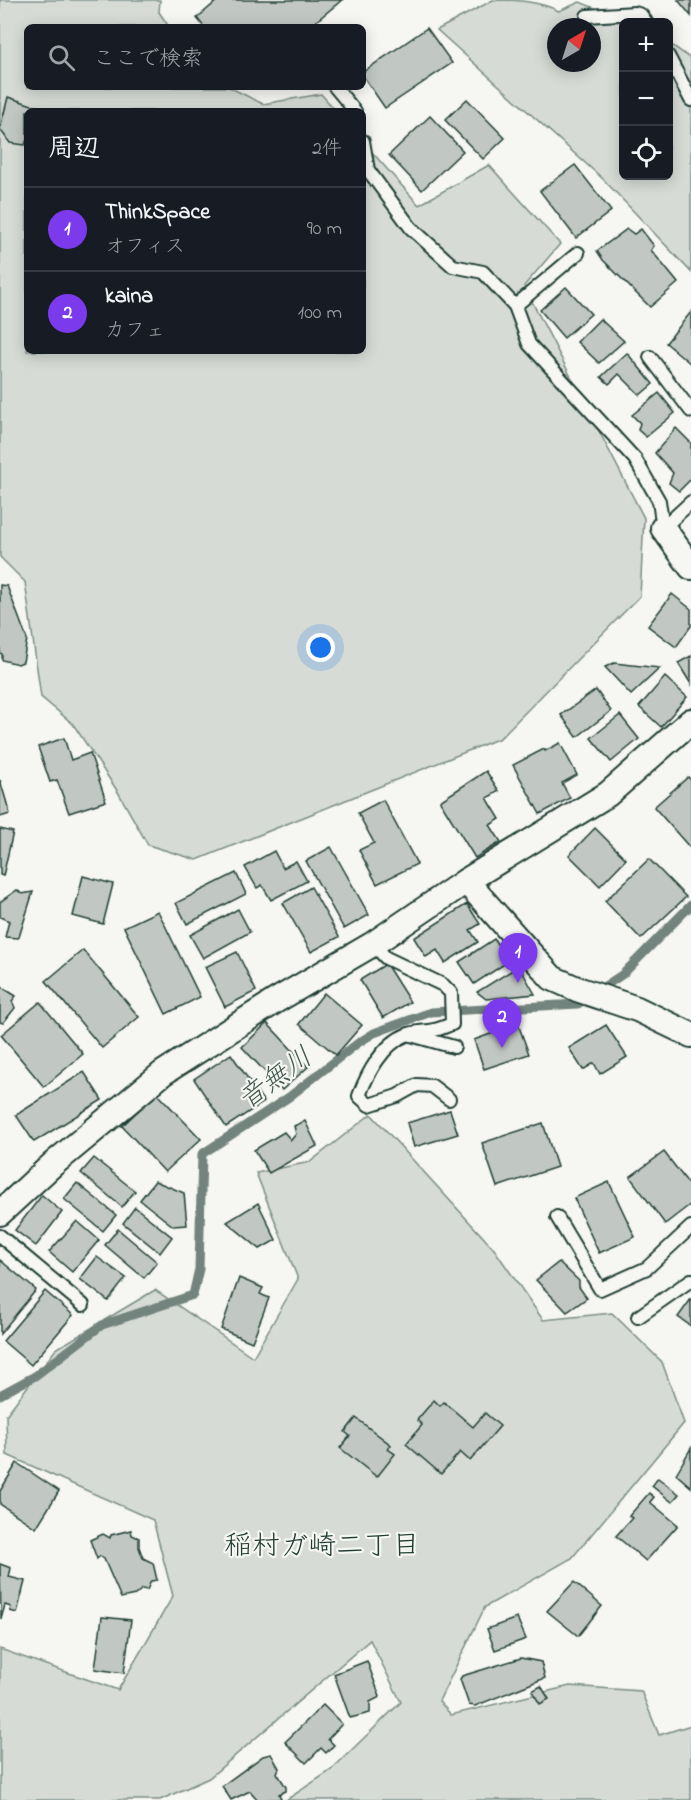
<!DOCTYPE html>
<html lang="ja">
<meta charset="utf-8">
<style>
body{margin:0;font-family:"Indie Flower","Klee One",sans-serif;background:#242831;color:#f1f3f6}
.controls{position:absolute;right:18px;top:18px;display:grid;overflow:hidden;border-radius:9px;box-shadow:0 3px 15px #0003}
.controls button{width:54px;height:54px;display:grid;place-items:center;padding:0;border:0;border-bottom:2px solid #363941;background:#171b24;color:#f1f3f6;font:30px sans-serif}
.compass{position:absolute;left:547px;top:18px;width:54px;height:54px;border-radius:50%;background:#171b24;box-shadow:0 3px 15px #0003;rotate:39deg}
.you{position:absolute;left:321px;top:648px;width:21px;height:21px;margin:-15px;border:4px solid #fff;border-radius:50%;background:#1a73e8;box-shadow:0 0 0 9px #1a73e833}
.badge{display:grid;place-items:center;width:39px;height:39px;border-radius:50%;background:#7c3aed;color:#fff;font-size:20px;font-weight:700}
.pin{position:absolute;translate:-50% -50px;filter:drop-shadow(0 2px 3px #0008)}
.pin::after{content:'';position:absolute;top:32px;width:21px;height:18px;background:inherit;clip-path:polygon(0 0,100% 0,50% 100%)}
.list{margin:0;padding:0;list-style:none}
h2{display:flex;justify-content:space-between;align-items:center;height:78px;margin:0;padding:0 24px;font-size:26px}
h2 small{font-size:20px;font-weight:400;color:#9ea1a6}
.list li{display:grid;grid-template-columns:39px 1fr auto;gap:18px;align-items:center;box-sizing:border-box;height:84px;padding:0 24px;border-top:2px solid #363941}
.list b{display:block;font-size:22px;white-space:nowrap}
.list p{margin:0;font-size:20px;white-space:nowrap;color:#9ea1a6}
.list em{font-size:20px;font-style:normal;color:#9ea1a6}
.icon{flex:none;width:33px;height:33px;fill:none;stroke:currentColor;stroke-width:2;stroke-linecap:round;stroke-linejoin:round}
.map{position:relative;flex:none;width:691px;height:1800px;overflow:hidden}
.search{position:absolute;background:#171b24;box-shadow:0 3px 15px #0003;left:24px;top:24px;width:342px;height:66px;display:flex;align-items:center;gap:15px;box-sizing:border-box;padding:0 21px;border-radius:9px;color:#9ea1a6;font-size:22px}
.panel{position:absolute;background:#171b24;box-shadow:0 3px 15px #0003;left:24px;top:108px;width:342px;height:246px;border-radius:9px}
.map>svg:first-child{display:block}
.green{fill:#d6dbd6;stroke:#7a8c85;stroke-width:1.5;fill-rule:evenodd}
.lines{fill:none;stroke-linecap:round;stroke-linejoin:round}
.stream{stroke:#72847d;stroke-width:9}
.building{fill:#c1c8c3;stroke:#1f3d34;stroke-width:1.5}
.lane-casing{stroke:#1f3d34;stroke-width:16}
.street-casing{stroke:#1f3d34;stroke-width:28}
.lane{stroke:#f6f6f2;stroke-width:12}
.street{stroke:#f6f6f2;stroke-width:24}
.labels{text-anchor:middle;stroke-width:4.5;stroke-linejoin:round;paint-order:stroke}
.water-label{font-size:28px;font-style:italic;fill:#425a52;stroke:#f6f6f2}
.neighbourhood-label{font-size:28px;fill:#1f3d34;stroke:#f6f6f2}
</style>
<div class="map">
<svg width="691" height="1800" viewBox="0 0 691 1800">
<rect width="100%" height="100%" fill="#f6f6f2"/>
<filter id="ink" filterUnits="userSpaceOnUse"><feTurbulence type="fractalNoise" baseFrequency=".0167" numOctaves="2"/><feDisplacementMap in="SourceGraphic" scale="12" xChannelSelector="R" yChannelSelector="G"/><feConvolveMatrix kernelMatrix="1 2 1 2 8 2 1 2 1" color-interpolation-filters="sRGB"/></filter>
<g filter="url(#ink)">
<g class="green">
<polygon points="0,0 160,0 159,12 169,27 27,27 27,87 229,87 263,104 321,94 336,111 27,111 27,351 363,351 363,142 419,205 489,165 560,244 524,286 644,518 640,596 500,738 197,860 148,845 118,792 73,724 41,697 25,582 0,557"/>
<path d="M 493,0 C 517,0 538,1 559,11 L 580,2 L 629,22 L 624,22 L 624,176 L 668,176 L 669,43 L 691,59 L 691,272 L 603,179 L 437,30 ZM 556,27 L 592,27 L 592,63 L 556,63 Z"/>
<polygon points="371,1114 494,1249 543,1320 612,1313 662,1362 684,1423 572,1558 485,1607 439,1701 451,1715 570,1686 641,1691 659,1735 691,1725 691,1800 286,1800 330,1771 401,1702 370,1640 209,1778 160,1800 0,1800 0,1649 118,1690 173,1596 153,1520 7,1455 6,1415 56,1349 155,1290 253,1357 298,1279 256,1173 310,1162"/>
</g>
<g class="lines">
<polyline class="stream" points="0,1395 35,1376 102,1325 193,1295 199,1269 202,1154 289,1097 358,1043 374,1033 431,1012 578,1004 623,974 691,905"/>
</g>
<g class="building">
<polygon points="218,0 342,0 309,27 204,27 197,18"/>
<polygon points="678,0 691,0 691,16"/>
<polygon points="427,28 452,63 385,108 363,76 363,72"/>
<polygon points="8,97 38,107 36,111 27,111 27,139 25,145 10,143 0,129"/>
<polygon points="467,99 505,138 483,159 445,120"/>
<polygon points="430,116 463,151 422,190 389,155"/>
<polygon points="575,165 611,211 576,238 540,191"/>
<polygon points="627,229 634,234 641,229 654,246 651,250 678,283 650,307 603,260 597,251"/>
<polygon points="566,287 591,314 564,338 540,310"/>
<polygon points="691,312 691,364 666,343"/>
<polygon points="600,319 624,341 599,363 577,342"/>
<polygon points="627,353 653,384 640,395 619,374 609,384 601,377"/>
<polygon points="659,393 675,413 646,437 638,430 640,423 632,415"/>
<polygon points="676,428 691,443 691,479 679,491 669,483 673,473 655,453"/>
<polygon points="0,585 7,586 27,639 23,662 18,664 2,660 2,654 0,653"/>
<polygon points="672,594 691,609 691,626 676,647 648,626"/>
<polygon points="691,656 691,684 678,663"/>
<polygon points="614,663 660,668 631,695 605,667"/>
<polygon points="665,677 687,697 661,727 639,707"/>
<polygon points="596,690 611,711 577,737 561,715"/>
<polygon points="620,715 639,739 611,762 591,738"/>
<polygon points="64,738 71,760 90,753 106,801 69,813 57,780 50,782 38,747"/>
<polygon points="560,743 577,775 562,783 570,798 540,814 513,765 544,749 545,751"/>
<polygon points="486,771 499,791 487,798 500,819 490,825 501,842 475,858 440,801"/>
<polygon points="688,777 691,780 691,849 654,807"/>
<polygon points="0,780 10,814 0,817"/>
<polygon points="383,800 417,864 377,884 359,850 374,843 358,813"/>
<polygon points="595,828 626,859 600,886 569,855"/>
<polygon points="0,829 13,832 3,876 0,875"/>
<polygon points="331,847 369,915 344,929 306,861"/>
<polygon points="274,851 283,868 296,861 307,881 271,900 262,885 257,888 245,867"/>
<polygon points="649,859 686,897 641,939 605,901"/>
<polygon points="236,873 246,894 187,924 176,903"/>
<polygon points="83,876 113,884 103,924 73,916"/>
<polygon points="311,887 339,937 311,952 283,903"/>
<polygon points="17,890 22,894 33,892 19,937 18,938 5,937 9,921 0,917 0,902"/>
<polygon points="467,904 480,924 470,930 478,942 445,963 437,950 426,957 414,938"/>
<polygon points="238,909 250,932 203,958 190,935"/>
<polygon points="158,911 200,997 166,1014 124,927"/>
<polygon points="494,939 509,961 474,984 459,962"/>
<polygon points="83,950 139,1017 102,1048 46,981"/>
<polygon points="237,952 256,991 225,1007 205,967"/>
<polygon points="386,964 410,1002 383,1018 360,980"/>
<polygon points="519,966 535,994 486,999 477,992"/>
<polygon points="0,986 16,996 12,1001 15,1008 3,1023 0,1022"/>
<polygon points="324,993 362,1025 336,1055 299,1024"/>
<polygon points="40,1002 83,1054 44,1087 1,1035"/>
<polygon points="267,1023 308,1067 282,1090 242,1047"/>
<polygon points="518,1024 529,1054 484,1069 474,1040"/>
<polygon points="606,1025 627,1057 600,1074 594,1063 583,1070 569,1048"/>
<polygon points="231,1054 264,1102 226,1127 194,1079"/>
<polygon points="84,1072 102,1100 34,1142 16,1115"/>
<polygon points="157,1093 201,1139 165,1172 122,1126"/>
<polygon points="450,1110 458,1134 414,1147 407,1123"/>
<polygon points="305,1121 317,1146 269,1173 254,1150 284,1132 291,1140 296,1134 294,1126"/>
<polygon points="543,1123 557,1167 497,1187 482,1143"/>
<polygon points="664,1152 691,1187 691,1204 665,1224 630,1177"/>
<polygon points="94,1158 135,1191 122,1207 81,1173"/>
<polygon points="155,1181 184,1193 187,1225 173,1226 140,1200"/>
<polygon points="609,1182 635,1237 599,1253 574,1198"/>
<polygon points="77,1183 116,1215 103,1231 64,1199"/>
<polygon points="42,1195 62,1212 36,1246 15,1230"/>
<polygon points="258,1203 276,1240 260,1249 227,1222"/>
<polygon points="135,1207 172,1237 160,1253 123,1223"/>
<polygon points="77,1221 99,1240 72,1272 49,1252"/>
<polygon points="118,1229 157,1262 144,1278 105,1245"/>
<polygon points="97,1257 126,1278 108,1301 80,1279"/>
<polygon points="0,1260 36,1290 0,1334"/>
<polygon points="559,1262 579,1281 579,1287 587,1298 567,1312 536,1280"/>
<polygon points="239,1278 263,1288 260,1294 269,1298 252,1342 221,1329"/>
<polygon points="45,1291 73,1315 31,1365 3,1341"/>
<polygon points="691,1299 691,1326 678,1317"/>
<polygon points="434,1400 440,1406 444,1402 473,1427 485,1413 500,1426 470,1461 460,1452 441,1474 406,1444 422,1425 417,1420"/>
<polygon points="356,1418 391,1445 388,1449 395,1454 377,1477 340,1448 350,1436 345,1432"/>
<polygon points="691,1448 691,1487 676,1474"/>
<polygon points="17,1463 59,1491 36,1528 0,1504 0,1491"/>
<polygon points="658,1478 679,1494 672,1502 652,1486"/>
<polygon points="649,1493 654,1497 650,1502 678,1525 646,1561 616,1536 632,1518 629,1516"/>
<polygon points="131,1530 132,1535 139,1538 139,1547 143,1558 153,1563 157,1580 151,1581 147,1590 142,1589 135,1595 121,1598 104,1559 100,1556 97,1559 90,1540 103,1534 110,1538 111,1535"/>
<polygon points="0,1564 11,1568 9,1577 25,1581 17,1613 10,1611 11,1607 5,1605 1,1619"/>
<polygon points="574,1582 602,1606 578,1636 547,1611"/>
<polygon points="102,1617 131,1620 124,1673 95,1669"/>
<polygon points="517,1618 526,1639 495,1650 487,1629"/>
<polygon points="521,1658 541,1662 545,1678 475,1706 469,1705 460,1679 462,1676"/>
<polygon points="367,1661 380,1697 370,1702 370,1713 350,1718 334,1674"/>
<polygon points="541,1686 549,1699 540,1704 532,1691"/>
<polygon points="323,1705 342,1724 328,1739 334,1745 326,1753 321,1748 306,1763 285,1742"/>
<polygon points="271,1754 279,1768 277,1773 286,1787 286,1791 279,1794 281,1799 258,1800 250,1791 231,1800 222,1786 263,1756"/>
</g>
<g class="lines">
<g class="lane-casing">
<g id="lane">
<polyline points="587,16 635,13 641,15 646,22"/>
<polyline points="668,56 691,100"/>
<polyline points="335,87 355,111"/>
<polyline points="363,141 368,170 411,228 453,266 483,272 515,306 529,344 635,459 659,501 663,528"/>
<polyline points="515,306 578,253"/>
<polyline points="650,357 691,411"/>
<polyline points="663,528 691,502"/>
<path d="M 373,944 L 386,958 L 443,985 L 451,993 L 452,1024 C 446,1026 440,1029 434,1030 C 425,1032 415,1031 406,1035 C 383,1044 367,1074 359,1096 L 369,1105 L 397,1096 L 417,1085 L 432,1086 L 449,1099"/>
<polyline points="411,1035 454,1047"/>
<polyline points="557,1217 600,1289 647,1268 691,1227"/>
<polyline points="0,1236 83,1305"/>
<polyline points="638,1317 691,1280"/>
</g>
</g>
<g class="street-casing">
<g id="street">
<polyline points="663,528 691,567"/>
<polyline points="466,881 552,978 577,989 637,1009 691,1035"/>
<polyline points="0,1213 52,1165 163,1073 277,1000 373,944 466,881 608,794 691,721"/>
</g>
</g>
<use href="#lane" class="lane"/>
<use href="#street" class="street"/>
</g>
</g>
<g class="labels">
<g class="water-label">
<text transform="translate(274 1077) rotate(-36)" y="10">音無川</text>
</g>
<g class="neighbourhood-label">
<text x="322" y="1554">稲村ガ崎二丁目</text>
</g>
</g>
</svg>
<div class="controls">
<button>+</button>
<button>−</button>
<button><svg class="icon" aria-label="locate" viewBox="0 0 24 24"><circle cx="12" cy="12" r="6"/><path d="M12 2v4M12 18v4M2 12h4M18 12h4"/></svg></button>
</div>
<svg class="compass" viewBox="-18 -18 36 36"><path d="M0-13l5 13h-10z" fill="#e53935"/><path d="M0 13l5-13h-10z" fill="#9ea1a6"/></svg>
<div class="you"></div>
<div class="pin badge" style="left:518px;top:983px">1</div>
<div class="pin badge" style="left:502px;top:1048px">2</div>
<div class="search"><svg class="icon" aria-label="search" viewBox="0 0 24 24"><circle cx="10" cy="10" r="6"/><path d="M15 15l6 6"/></svg>ここで検索</div>
<section class="panel">
<h2>周辺<small>2件</small></h2>
<ul class="list">
<li><span class="badge">1</span><div><b>ThinkSpace</b><p>オフィス</p></div><em>90 m</em></li>
<li><span class="badge">2</span><div><b>kaina</b><p>カフェ</p></div><em>100 m</em></li>
</ul>
</section>
</div>
